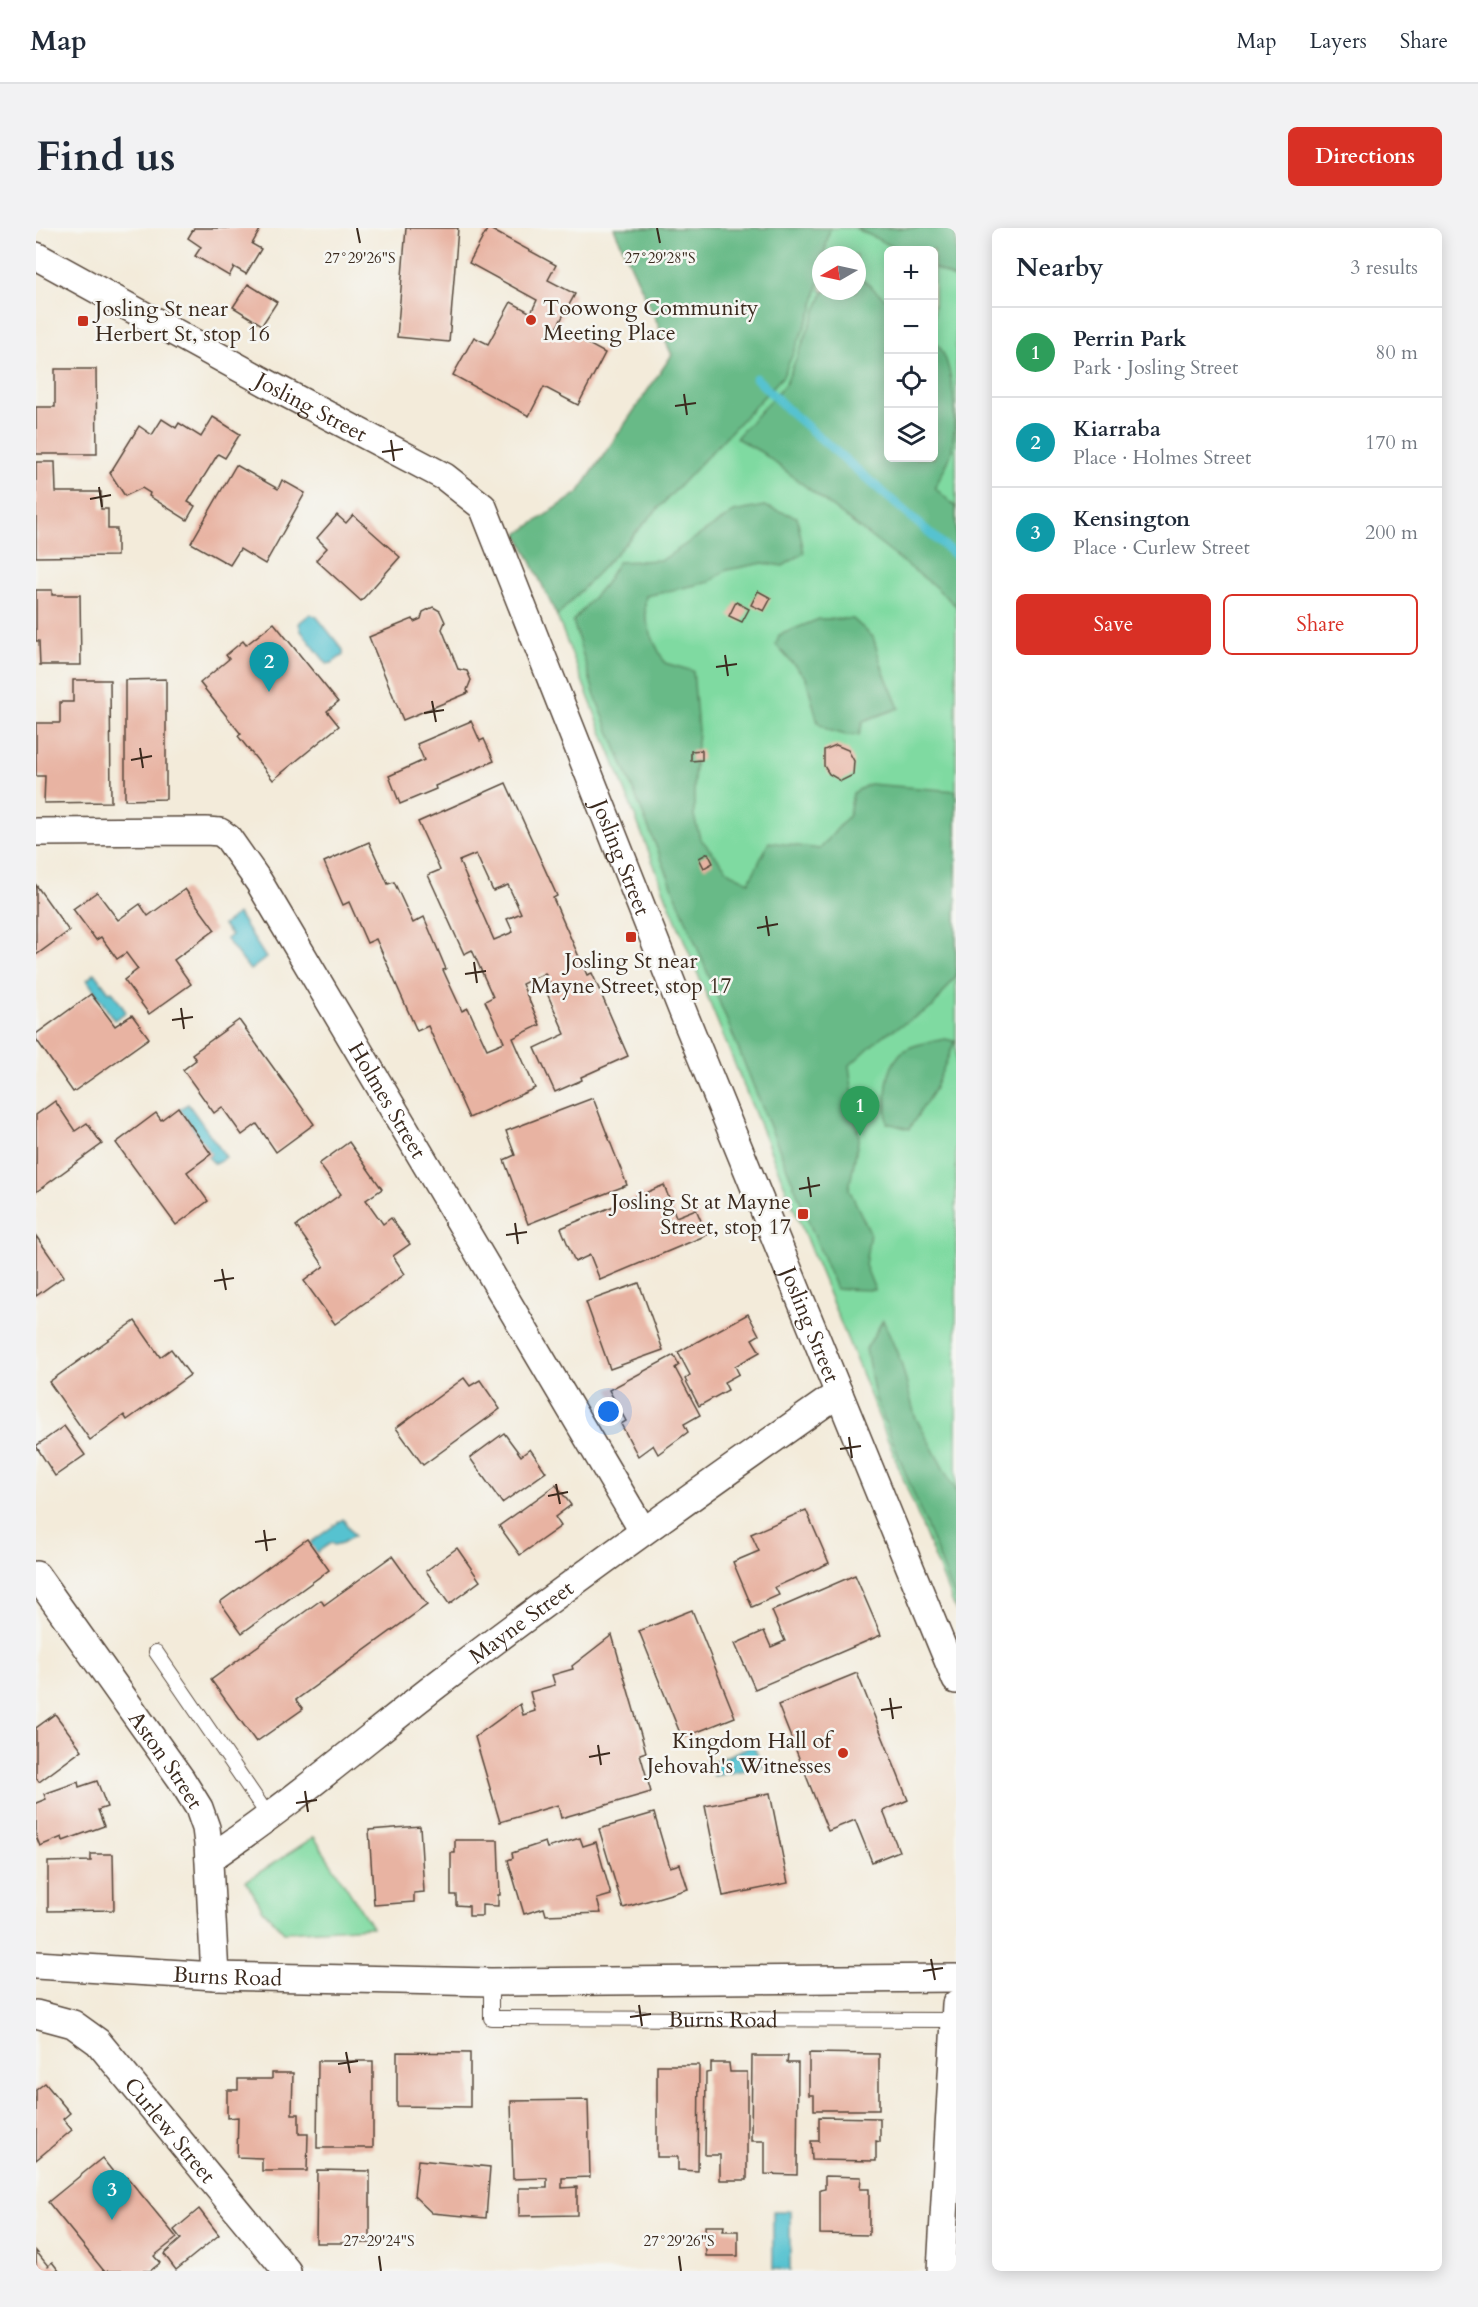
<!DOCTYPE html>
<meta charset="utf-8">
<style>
body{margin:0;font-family:Cardo,serif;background:#f2f2f3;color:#1f2937}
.controls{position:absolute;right:18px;top:18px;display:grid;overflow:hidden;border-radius:9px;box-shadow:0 3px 15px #0003}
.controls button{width:54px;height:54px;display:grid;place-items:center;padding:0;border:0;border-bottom:2px solid #e0e1e3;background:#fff;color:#1f2937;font:30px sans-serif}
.compass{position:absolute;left:776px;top:18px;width:54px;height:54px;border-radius:50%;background:#fff;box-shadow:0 3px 15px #0003;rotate:261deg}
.you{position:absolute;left:573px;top:1184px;width:21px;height:21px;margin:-15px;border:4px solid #fff;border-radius:50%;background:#1a73e8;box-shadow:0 0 0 9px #1a73e833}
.badge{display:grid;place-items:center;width:39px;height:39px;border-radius:50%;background:#d93025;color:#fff;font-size:20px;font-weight:700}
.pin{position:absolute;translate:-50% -50px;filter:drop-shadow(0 2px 3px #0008)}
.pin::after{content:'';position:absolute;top:32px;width:21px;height:18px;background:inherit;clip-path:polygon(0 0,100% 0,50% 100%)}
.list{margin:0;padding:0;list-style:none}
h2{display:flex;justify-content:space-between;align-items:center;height:78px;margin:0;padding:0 24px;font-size:26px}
h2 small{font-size:20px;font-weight:400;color:#747a83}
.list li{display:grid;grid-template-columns:39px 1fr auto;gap:18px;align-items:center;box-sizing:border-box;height:90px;padding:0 24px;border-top:2px solid #e0e1e3}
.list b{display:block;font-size:22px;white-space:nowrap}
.list p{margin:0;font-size:20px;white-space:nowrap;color:#747a83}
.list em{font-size:20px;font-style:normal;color:#747a83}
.actions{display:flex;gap:12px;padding:18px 24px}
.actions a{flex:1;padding:14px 0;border:2px solid #d93025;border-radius:9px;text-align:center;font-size:21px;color:#d93025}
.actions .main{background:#d93025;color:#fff}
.icon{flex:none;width:33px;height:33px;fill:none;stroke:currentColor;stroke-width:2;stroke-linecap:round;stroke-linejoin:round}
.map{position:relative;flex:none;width:920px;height:2043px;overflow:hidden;border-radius:9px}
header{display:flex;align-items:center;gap:36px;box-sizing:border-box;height:84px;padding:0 30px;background:#fff;border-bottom:2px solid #e0e1e3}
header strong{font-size:28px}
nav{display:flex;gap:33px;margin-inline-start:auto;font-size:21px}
.intro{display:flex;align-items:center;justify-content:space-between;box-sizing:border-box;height:144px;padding:0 36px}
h1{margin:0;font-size:42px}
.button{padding:15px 27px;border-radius:9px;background:#d93025;color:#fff;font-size:21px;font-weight:700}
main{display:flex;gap:36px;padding:0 36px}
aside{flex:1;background:#fff;border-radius:9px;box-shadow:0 3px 15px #0003}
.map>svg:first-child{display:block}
.green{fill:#7fdaa1;stroke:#5d8260;stroke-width:1.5;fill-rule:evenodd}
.forest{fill:#67ba87;stroke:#517252;stroke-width:1.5}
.water{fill:#56c2d0;stroke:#487677;stroke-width:1.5}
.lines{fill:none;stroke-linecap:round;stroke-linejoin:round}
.stream{stroke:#56c2d0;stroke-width:9}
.building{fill:#e8b3a2;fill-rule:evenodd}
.lane-casing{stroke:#57473a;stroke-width:16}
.street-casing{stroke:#57473a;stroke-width:30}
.lane{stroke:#fff;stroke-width:14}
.street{stroke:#fff;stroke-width:27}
.ticks{fill:none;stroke:#3b2a1e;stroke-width:2}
.poi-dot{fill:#c8321e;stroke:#f6f6f2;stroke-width:2}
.labels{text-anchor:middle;stroke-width:5;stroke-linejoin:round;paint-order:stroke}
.poi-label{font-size:22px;fill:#3b2a1e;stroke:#f6f6f2;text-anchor:start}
.street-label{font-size:22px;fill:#3b2a1e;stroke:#f6f6f2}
.ticks-label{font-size:15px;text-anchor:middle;fill:#3b2a1e;stroke:#f6f6f2;stroke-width:5;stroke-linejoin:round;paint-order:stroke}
</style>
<header>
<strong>Map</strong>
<nav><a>Map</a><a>Layers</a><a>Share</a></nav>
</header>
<div class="intro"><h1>Find us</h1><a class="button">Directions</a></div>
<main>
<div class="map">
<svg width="920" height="2043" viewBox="0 0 920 2043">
<rect width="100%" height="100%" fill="#f6f6f2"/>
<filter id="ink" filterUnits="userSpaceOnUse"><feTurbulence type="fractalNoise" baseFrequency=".0167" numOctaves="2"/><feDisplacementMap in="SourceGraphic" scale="12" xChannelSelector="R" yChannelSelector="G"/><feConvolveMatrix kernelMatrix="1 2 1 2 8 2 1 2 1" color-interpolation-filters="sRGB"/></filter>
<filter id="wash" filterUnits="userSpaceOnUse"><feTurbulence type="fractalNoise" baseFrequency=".008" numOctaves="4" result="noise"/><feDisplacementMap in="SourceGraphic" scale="24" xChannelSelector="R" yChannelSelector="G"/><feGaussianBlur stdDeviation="1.35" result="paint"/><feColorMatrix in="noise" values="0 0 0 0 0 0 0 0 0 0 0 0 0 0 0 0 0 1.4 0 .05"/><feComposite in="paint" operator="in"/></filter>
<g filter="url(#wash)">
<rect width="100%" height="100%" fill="#f3ebda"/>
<g class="green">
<path d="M 578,0 L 920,0 L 920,1383 L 824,1142 L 632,673 L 521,388 L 482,306 L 542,265 L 636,127 ZM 852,22 L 898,22 L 898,230 L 852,230 ZM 785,27 L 821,27 L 821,63 L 785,63 Z"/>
<polygon points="278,1609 336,1699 248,1704 227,1682 210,1653"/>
</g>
<g class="forest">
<polygon points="578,0 794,0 788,27 785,27 785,42 777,81 747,148 521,388 482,306 542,265 636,127"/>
<polygon points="819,0 920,0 920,51 898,40 898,22 864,22"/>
<path d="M 821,47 L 852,73 L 852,230 L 898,230 L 898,112 C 920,134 920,192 916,222 C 913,235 904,248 899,260 L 920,279 L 920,378 L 897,357 L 725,224 L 700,210 L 750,155 L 788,63 L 821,63 Z"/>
<path d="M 728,278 L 761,289 L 768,325 L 747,338 L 727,335 L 691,342 L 673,354 L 610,368 C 605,390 619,417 629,435 L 657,443 L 662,503 L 658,551 L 658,588 L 664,610 L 694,645 L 713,654 L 733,614 L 784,621 L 813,587 L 817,565 L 833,556 L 920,563 L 920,748 L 897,779 L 846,808 L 813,838 L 823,908 L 813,961 L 834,1005 L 829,1037 L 839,1062 L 800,1061 L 559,468 L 537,393 L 568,357 L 582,334 L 626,332 L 698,284 Z"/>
<polygon points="783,391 817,391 837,409 847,442 863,480 827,493 823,507 810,507 792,502 782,495 770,450 740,417 743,407"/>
<path d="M 909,811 L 919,813 L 898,862 L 873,901 L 851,895 C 850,871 847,845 864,826 C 874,816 896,814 909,811 Z"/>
<polygon points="847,1092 865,1134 879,1188 920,1264 920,1372 839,1169 830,1121"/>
</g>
<g class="water">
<polygon points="274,386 281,389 307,422 307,427 296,435 291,436 265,403 263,395"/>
<polygon points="202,686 230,730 214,742 190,711 195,707 187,697"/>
<polygon points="59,745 73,764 76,763 90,784 78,792 51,752"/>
<polygon points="152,876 190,929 179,936 172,929 175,926 143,881"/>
<polygon points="307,1291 318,1308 306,1315 298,1317 295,1315 280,1325 274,1315"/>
<polygon points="717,1517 727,1539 678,1548 673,1536"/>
<polygon points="737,1983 754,1983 754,2042 737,2041"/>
</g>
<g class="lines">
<polyline class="stream" points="720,150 751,181 920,328"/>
</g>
<g id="blocks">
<g class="building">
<polygon points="158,0 225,0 216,16 225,21 210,46 198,39 193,48 159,28 165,19 152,10"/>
<polygon points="370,0 422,0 413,114 361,109"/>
<polygon points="452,0 520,37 512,52 539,66 521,99 569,125 542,177 508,159 493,188 417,147 438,109 452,116 475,74 495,85 501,72 433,35"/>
<polygon points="212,56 241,74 226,97 197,79"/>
<polygon points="19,141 60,141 61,226 0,226 0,179 19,179"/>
<polygon points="177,189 204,206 189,230 182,226 152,274 159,278 151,292 113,268 114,265 106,260 89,268 74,245 103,198 116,207 126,191 140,200 143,195 165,209"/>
<polygon points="0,234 19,234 20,264 65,264 65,281 72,281 72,301 81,301 81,328 0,329"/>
<polygon points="200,237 242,261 246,252 269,265 229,336 204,321 194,337 155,315"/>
<polygon points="301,287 310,295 317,287 364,329 325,373 280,332 291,320 281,310"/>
<polygon points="0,362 16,362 16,367 44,367 45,437 4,437 3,413 0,413"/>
<polygon points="722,363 735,370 728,383 715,377"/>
<polygon points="700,374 713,381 706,394 693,388"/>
<polygon points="397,379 404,383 409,394 406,401 422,441 431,443 435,452 431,462 432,465 367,492 333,409 377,391 378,394 385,391 387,384"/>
<polygon points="238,395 302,474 291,483 303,498 237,552 202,508 205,506 164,455 193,431 190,427 207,413 210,417"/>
<polygon points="130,451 130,571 89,572 89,452"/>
<polygon points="37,452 74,452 75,574 8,575 9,548 0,548 0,495 24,495 24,474 37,474"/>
<polygon points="435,493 444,513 448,511 458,533 399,558 400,561 364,576 353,548 388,532 381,516"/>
<polygon points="800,517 812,522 818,533 817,547 805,553 793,546 788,538 788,522"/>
<polygon points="666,522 666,532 655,533 655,523"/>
<path d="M 470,555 L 521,668 L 517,670 L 551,747 L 556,745 L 592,828 L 545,849 L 546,852 L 519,864 L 499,820 L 529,806 L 511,765 L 517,762 L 509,745 L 486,756 L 504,797 L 477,810 L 499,860 L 433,890 L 392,798 L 381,803 L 340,711 L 331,715 L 313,674 L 307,677 L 288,634 L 333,614 L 352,656 L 358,654 L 377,695 L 388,689 L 410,741 L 407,742 L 426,783 L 432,780 L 451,821 L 468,814 L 449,773 L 457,769 L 436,722 L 428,726 L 392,647 L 404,642 L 382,594 ZM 440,626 L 457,663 L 472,657 L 485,685 L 471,691 L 477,704 L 458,712 L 423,633 Z"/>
<polygon points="672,625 677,635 668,640 663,630"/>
<polygon points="0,657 33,703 0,727"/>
<polygon points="149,661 179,702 138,732 155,756 113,786 88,752 102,741 90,725 81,731 65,709 60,712 37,681 61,664 82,692 104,676 112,688"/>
<polygon points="55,766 79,798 96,787 113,810 37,864 0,811 0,806"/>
<polygon points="203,792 278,896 240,924 221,896 206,907 186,879 178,885 147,842 160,832 156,826"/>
<polygon points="557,870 591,957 492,996 468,932 479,927 470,903"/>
<polygon points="19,873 39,903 51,895 66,916 0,964 0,887"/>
<polygon points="142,879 175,926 151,944 172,973 140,997 80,915 120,885 125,892"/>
<polygon points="313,914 346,961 330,972 347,996 355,990 374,1016 357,1028 369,1046 299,1096 268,1053 288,1038 260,998 305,966 283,936"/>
<polygon points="628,957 640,989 660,981 671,1007 564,1052 554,1027 539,1034 525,1000"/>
<polygon points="0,1008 28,1048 0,1068"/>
<polygon points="603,1055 627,1122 574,1141 550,1074"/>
<polygon points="712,1086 723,1107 716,1111 724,1124 699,1138 703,1146 688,1154 692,1162 663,1178 649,1151 654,1147 642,1124"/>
<polygon points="99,1093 124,1129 135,1121 154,1147 91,1192 88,1187 54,1212 13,1154"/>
<polygon points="638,1127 643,1137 639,1140 664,1187 648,1196 652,1204 622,1226 617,1217 602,1228 585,1196 590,1193 573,1162"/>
<polygon points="428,1150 434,1158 444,1152 464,1181 387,1237 360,1200"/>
<polygon points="28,1198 49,1227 19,1248 0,1218"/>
<polygon points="468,1205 485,1228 494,1221 510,1244 466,1275 434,1230"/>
<polygon points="520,1257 535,1277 519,1289 525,1298 484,1327 463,1298"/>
<polygon points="770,1282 793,1335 739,1359 743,1367 716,1379 697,1334 723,1323 715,1306"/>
<polygon points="271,1311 293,1342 206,1405 184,1374"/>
<polygon points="421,1320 444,1353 413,1376 390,1343"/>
<polygon points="356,1328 391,1377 260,1472 267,1481 220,1514 175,1452 285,1372 288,1377"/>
<polygon points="819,1347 845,1407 719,1461 699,1416 728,1403 735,1419 749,1413 736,1383"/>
<polygon points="656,1382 699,1489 646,1510 603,1403"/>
<polygon points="576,1407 610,1524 604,1526 615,1564 525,1590 522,1577 464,1594 439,1509 484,1476 487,1487 499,1483 494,1464 519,1457 516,1447 537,1441 536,1438"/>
<polygon points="821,1445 872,1572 847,1583 863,1623 836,1634 819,1592 792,1603 742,1477"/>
<polygon points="19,1486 46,1522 3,1554 0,1550 0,1500"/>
<polygon points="61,1553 71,1579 62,1582 68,1598 27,1613 26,1609 4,1618 0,1608 0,1575 10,1571 8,1566 42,1554 43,1559"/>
<polygon points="734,1565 752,1655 687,1668 669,1578"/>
<polygon points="618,1585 634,1639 644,1636 652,1661 587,1680 563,1601"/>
<polygon points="384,1598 388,1664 378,1665 378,1674 338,1677 333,1602"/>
<polygon points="544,1610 547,1618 560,1614 575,1667 561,1671 565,1685 510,1687 508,1680 488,1686 472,1632 477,1630 476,1625 509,1614 511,1620"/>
<polygon points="419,1612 462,1612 464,1667 462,1667 462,1678 446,1677 446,1688 433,1688 433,1678 420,1677 420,1667 415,1667 415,1625 419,1625"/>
<polygon points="55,1626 77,1626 78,1682 12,1683 12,1634 55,1633"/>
<polygon points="361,1824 434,1825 434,1879 361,1878"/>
<polygon points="773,1825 843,1826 843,1882 778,1882 778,1867 773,1867"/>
<polygon points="716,1828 752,1828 751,1835 762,1835 761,1947 729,1946 729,1913 715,1913"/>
<polygon points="282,1833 337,1833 337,1920 281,1920"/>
<polygon points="675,1835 693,1835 694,1844 711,1844 711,1952 684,1952 684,1927 669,1927 670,1845 675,1844"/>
<polygon points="621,1837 663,1837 662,1943 642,1942 642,1929 621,1929"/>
<polygon points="236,1845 257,1845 256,1886 263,1886 263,1906 272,1906 271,1943 226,1943 226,1930 201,1929 202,1889 191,1890 191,1862 202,1862 202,1851 236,1851"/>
<polygon points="9,1855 34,1885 27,1891 36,1902 0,1932 0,1862"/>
<polygon points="552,1872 554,1949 526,1950 526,1960 541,1959 541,1987 483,1988 483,1960 511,1960 511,1950 477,1951 475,1873"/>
<polygon points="783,1889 844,1890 844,1914 840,1913 840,1933 776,1932 775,1913 783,1913"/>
<polygon points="66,1930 85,1954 91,1949 141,2010 118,2028 124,2035 114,2043 68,2043 12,1974"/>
<polygon points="382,1932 454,1939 450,1990 396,1985 378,1968"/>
<polygon points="281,1942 334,1943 334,2015 280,2015"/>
<polygon points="789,1948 825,1949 824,1961 833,1961 833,2007 784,2006 784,1962 789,1961"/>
<polygon points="163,1981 183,2007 140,2042 128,2026 145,2011 138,2002"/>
<polygon points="669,1998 688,1998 687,2003 702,2003 702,2028 670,2028"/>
<polygon points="0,2023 12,2038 16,2034 23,2043 0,2043"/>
</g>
</g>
</g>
<g filter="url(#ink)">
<use href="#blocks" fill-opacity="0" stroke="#57473a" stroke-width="1.5"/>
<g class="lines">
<g class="lane-casing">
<g id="lane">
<polyline points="120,1424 233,1589"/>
<path id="s1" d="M 455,1754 L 455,1790 L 919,1792"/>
</g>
</g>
<g class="street-casing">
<g id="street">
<path id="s2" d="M 0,28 L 240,160 L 409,249 L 447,279 L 649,789 L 920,1452"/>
<path id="s3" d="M 0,604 L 170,603 L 184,604 L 192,610 L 223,654 L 607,1303"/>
<path id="s4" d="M 0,1347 L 145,1551 L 163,1580 L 170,1600 L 172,1616 L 179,1748"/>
<path id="s5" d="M 173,1631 C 255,1576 329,1512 407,1452 C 537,1353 670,1258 803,1165"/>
<path id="s6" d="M 0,1737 L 179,1748 L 455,1754 L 920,1750"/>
<path id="s7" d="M 0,1786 L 37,1796 L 62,1814 L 251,2043"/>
<polyline points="905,2043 920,1776"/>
</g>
</g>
<use href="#lane" class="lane"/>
<use href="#street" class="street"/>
</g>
</g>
<path class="ticks" d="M 321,0 L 324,15M 621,0 L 624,15M 648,166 L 651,187M 639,178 L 660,175M 355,212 L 358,233M 346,224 L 367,221M 63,259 L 66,279M 54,271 L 75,267M 689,427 L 692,448M 680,439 L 701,436M 396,473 L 400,494M 388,485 L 408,482M 104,520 L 107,540M 95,532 L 116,528M 730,688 L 733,708M 721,700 L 742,696M 438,734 L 441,755M 429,746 L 450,743M 145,780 L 148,801M 136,792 L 157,789M 772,949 L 775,969M 763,961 L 784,957M 479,995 L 482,1016M 470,1007 L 491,1004M 186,1041 L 190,1062M 178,1053 L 198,1050M 813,1209 L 816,1230M 804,1221 L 825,1218M 520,1256 L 524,1276M 512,1268 L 532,1264M 228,1302 L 231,1323M 219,1314 L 240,1311M 854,1470 L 857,1491M 845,1482 L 866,1479M 562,1517 L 565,1537M 553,1529 L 574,1525M 269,1563 L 272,1584M 260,1575 L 281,1572M 895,1731 L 899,1752M 887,1743 L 907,1740M 603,1777 L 606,1798M 594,1789 L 615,1786M 310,1824 L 314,1845M 302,1836 L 322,1833M 343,2028 L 345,2043M 643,2028 L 645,2043"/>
<g class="poi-dot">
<circle cx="495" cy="92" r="6"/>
<rect x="41" y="87" width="12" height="12" rx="3"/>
<rect x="589" y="703" width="12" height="12" rx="3"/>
<rect x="761" y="980" width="12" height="12" rx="3"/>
<circle cx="807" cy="1525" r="6"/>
</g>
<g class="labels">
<g class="poi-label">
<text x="507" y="87">Toowong Community<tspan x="507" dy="25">Meeting Place</tspan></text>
<text x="59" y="88">Josling St near<tspan x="59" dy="25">Herbert St, stop 16</tspan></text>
<text x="595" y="740" text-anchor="middle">Josling St near<tspan x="595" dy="25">Mayne Street, stop 17</tspan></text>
<text x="755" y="981" text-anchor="end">Josling St at Mayne<tspan x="755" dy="25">Street, stop 17</tspan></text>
<text x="795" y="1520" text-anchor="end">Kingdom Hall of<tspan x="795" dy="25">Jehovah's Witnesses</tspan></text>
</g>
<g class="street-label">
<text dy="8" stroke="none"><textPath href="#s2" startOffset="314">Josling Street</textPath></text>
<text dy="8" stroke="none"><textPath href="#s2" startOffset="890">Josling Street</textPath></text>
<text dy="8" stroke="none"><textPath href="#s3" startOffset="501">Holmes Street</textPath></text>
<text dy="8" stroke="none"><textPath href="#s2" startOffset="1394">Josling Street</textPath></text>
<text dy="8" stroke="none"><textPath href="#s5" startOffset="392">Mayne Street</textPath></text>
<text dy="8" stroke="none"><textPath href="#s4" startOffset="226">Aston Street</textPath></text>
<text dy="8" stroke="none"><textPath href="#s6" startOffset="192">Burns Road</textPath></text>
<text dy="8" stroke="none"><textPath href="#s1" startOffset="268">Burns Road</textPath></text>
<text dy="8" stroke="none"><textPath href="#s7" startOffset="183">Curlew Street</textPath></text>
</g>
</g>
<g class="ticks-label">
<text x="624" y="35">27°29'28"S</text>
<text x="324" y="35">27°29'26"S</text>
<text x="343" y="2018">27°29'24"S</text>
<text x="643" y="2018">27°29'26"S</text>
</g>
</svg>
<div class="controls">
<button>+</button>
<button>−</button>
<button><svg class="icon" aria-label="locate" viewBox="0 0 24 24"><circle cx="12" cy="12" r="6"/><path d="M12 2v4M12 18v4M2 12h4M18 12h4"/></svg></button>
<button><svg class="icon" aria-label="layers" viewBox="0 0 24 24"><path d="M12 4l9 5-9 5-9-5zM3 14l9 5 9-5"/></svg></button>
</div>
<svg class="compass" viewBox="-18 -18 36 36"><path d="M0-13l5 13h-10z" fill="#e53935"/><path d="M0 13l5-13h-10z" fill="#747a83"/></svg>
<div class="you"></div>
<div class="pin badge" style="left:824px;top:908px;background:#2e9e5b">1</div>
<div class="pin badge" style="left:233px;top:464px;background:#0f9aa8">2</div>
<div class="pin badge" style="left:76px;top:1992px;background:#0f9aa8">3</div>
</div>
<aside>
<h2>Nearby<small>3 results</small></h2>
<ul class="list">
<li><span class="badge" style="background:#2e9e5b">1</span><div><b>Perrin Park</b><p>Park · Josling Street</p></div><em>80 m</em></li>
<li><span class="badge" style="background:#0f9aa8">2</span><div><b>Kiarraba</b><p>Place · Holmes Street</p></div><em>170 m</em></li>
<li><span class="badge" style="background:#0f9aa8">3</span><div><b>Kensington</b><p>Place · Curlew Street</p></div><em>200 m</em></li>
</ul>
<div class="actions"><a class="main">Save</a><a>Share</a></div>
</aside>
</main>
